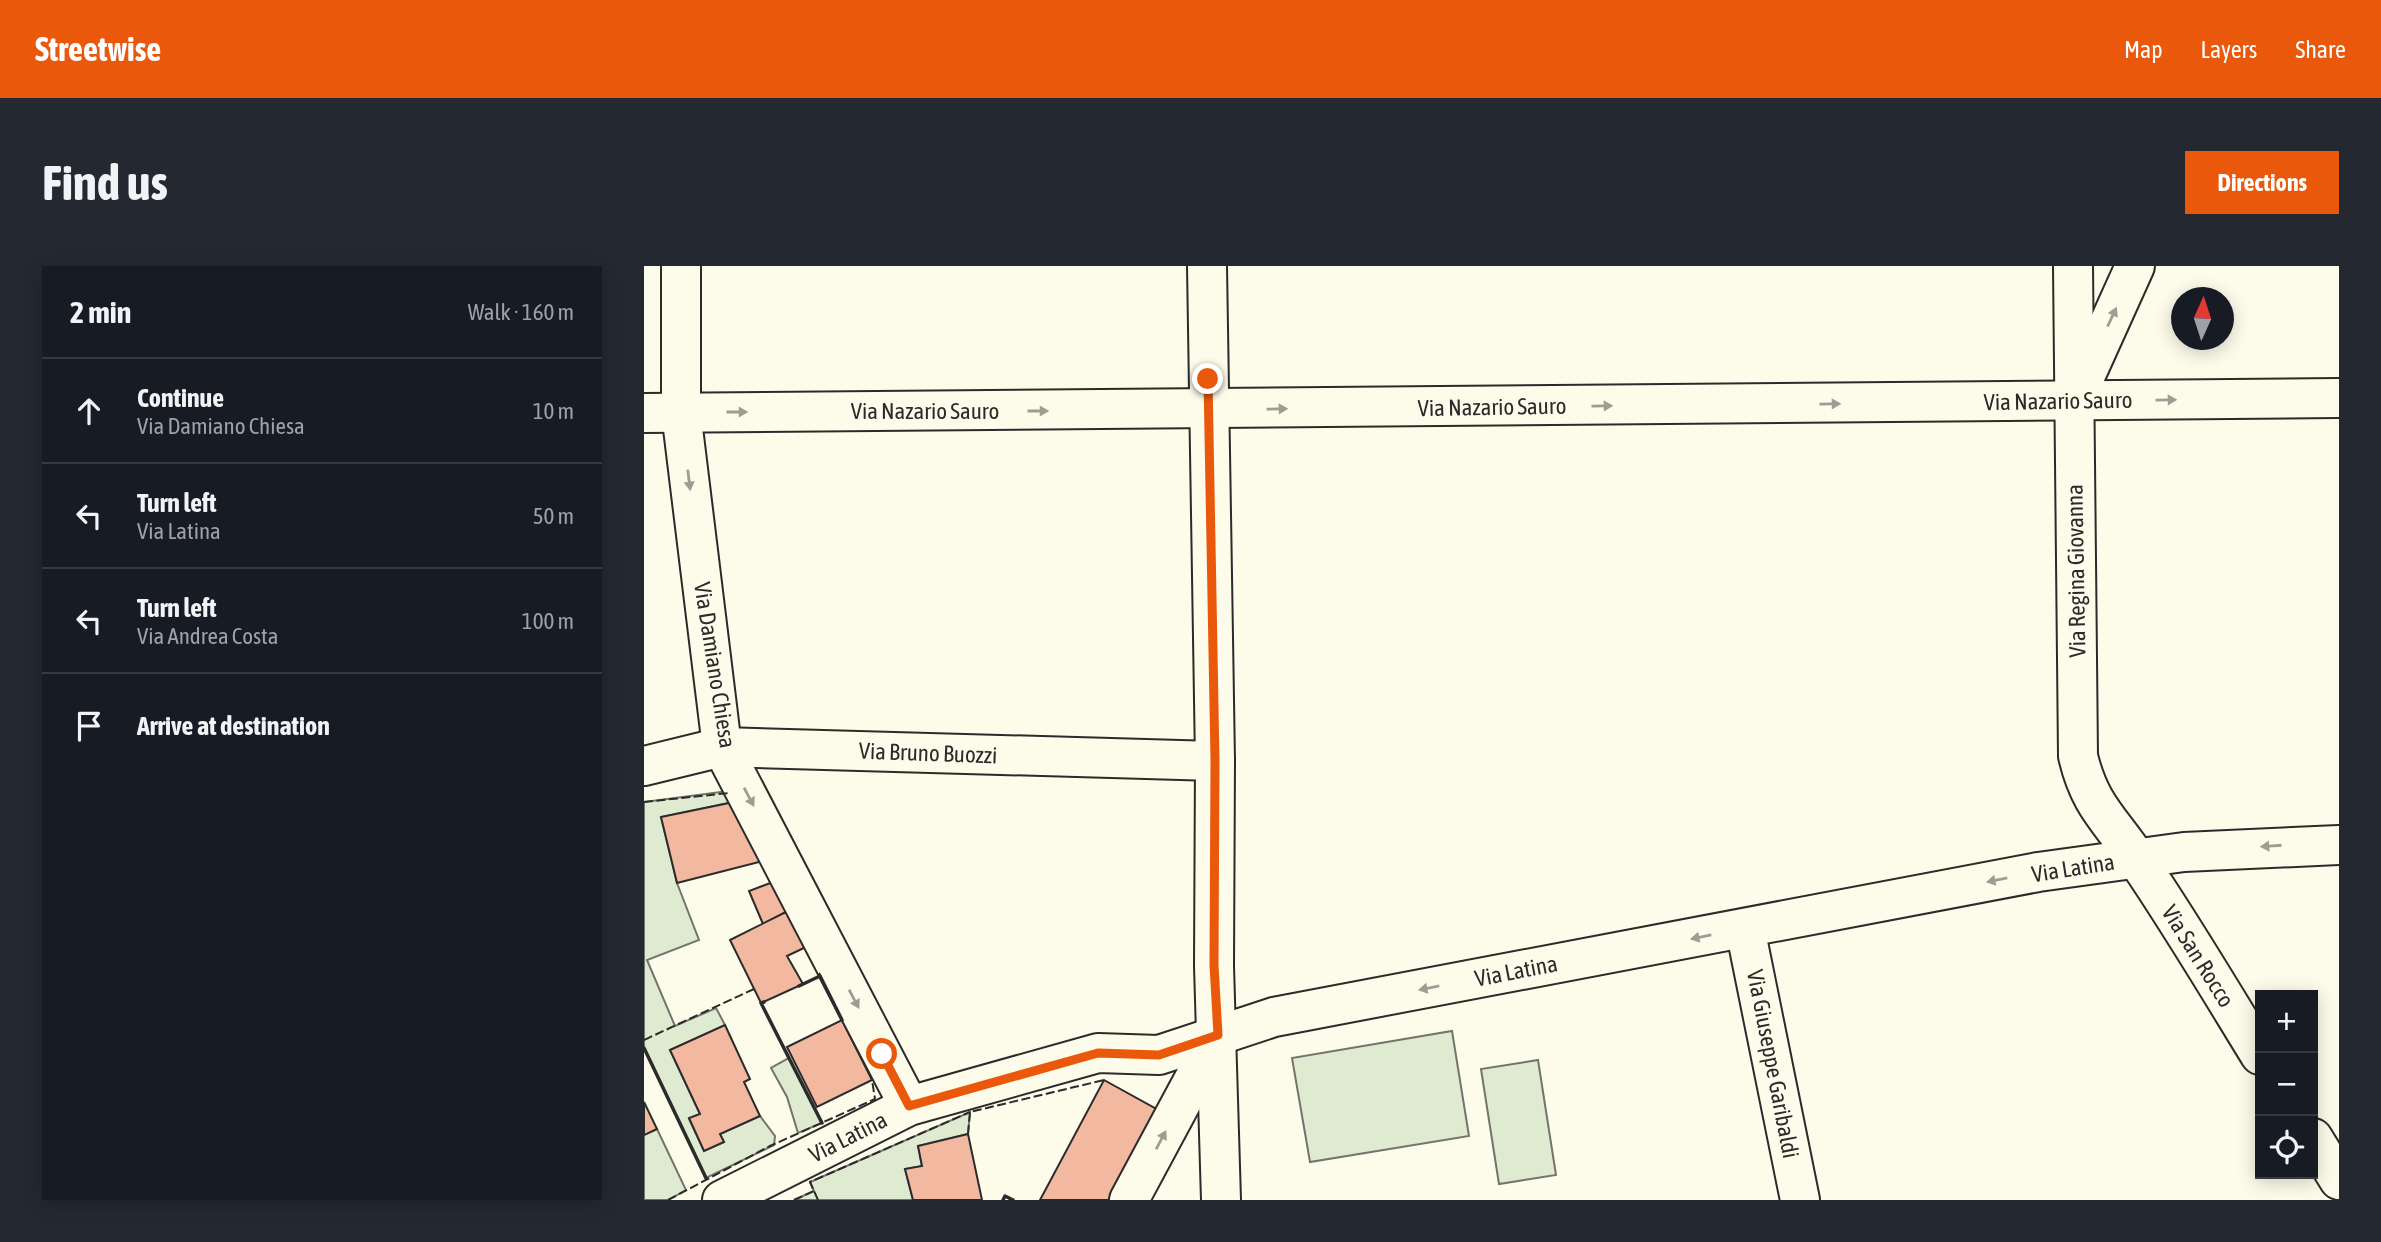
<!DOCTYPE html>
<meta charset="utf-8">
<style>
body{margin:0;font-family:"Asap Condensed",sans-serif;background:#242831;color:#f1f3f6}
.controls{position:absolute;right:21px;bottom:21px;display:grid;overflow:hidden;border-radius:0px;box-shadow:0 4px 18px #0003}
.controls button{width:63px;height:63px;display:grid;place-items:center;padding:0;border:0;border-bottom:2px solid #363941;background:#171b24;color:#f1f3f6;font:35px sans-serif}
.compass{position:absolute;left:1527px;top:21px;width:63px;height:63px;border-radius:50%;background:#171b24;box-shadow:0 4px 18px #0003;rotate:3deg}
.stop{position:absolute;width:21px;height:21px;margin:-16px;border:5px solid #ea580c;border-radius:50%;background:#fff}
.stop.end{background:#ea580c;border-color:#fff;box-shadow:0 2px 7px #0008}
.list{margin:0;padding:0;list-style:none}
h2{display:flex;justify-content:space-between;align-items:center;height:91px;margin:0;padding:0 28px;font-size:30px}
h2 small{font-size:23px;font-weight:400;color:#9ea1a6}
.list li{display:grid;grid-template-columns:46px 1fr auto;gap:21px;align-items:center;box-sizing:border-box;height:105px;padding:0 28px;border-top:2px solid #363941}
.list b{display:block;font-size:26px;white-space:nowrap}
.list p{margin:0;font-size:23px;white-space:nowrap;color:#9ea1a6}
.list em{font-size:23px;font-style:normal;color:#9ea1a6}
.icon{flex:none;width:38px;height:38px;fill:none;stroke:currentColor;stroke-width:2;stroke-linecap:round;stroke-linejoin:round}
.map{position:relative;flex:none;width:1695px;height:934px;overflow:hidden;border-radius:0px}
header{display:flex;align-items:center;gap:42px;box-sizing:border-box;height:98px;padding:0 35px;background:#ea580c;color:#fff}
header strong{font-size:33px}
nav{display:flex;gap:38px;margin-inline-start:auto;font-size:24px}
.intro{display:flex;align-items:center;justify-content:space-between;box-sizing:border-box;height:168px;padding:0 42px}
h1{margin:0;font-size:49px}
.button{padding:18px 32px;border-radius:0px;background:#ea580c;color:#fff;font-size:24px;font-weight:700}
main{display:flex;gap:42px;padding:0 42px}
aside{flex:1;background:#171b24;border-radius:0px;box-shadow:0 4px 18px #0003}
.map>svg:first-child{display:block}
.green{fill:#deebd1;stroke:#74746e;stroke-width:2}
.building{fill:#f2b8a0;stroke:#2b2b2b;stroke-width:2}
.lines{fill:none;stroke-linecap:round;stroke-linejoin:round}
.minor-casing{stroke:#2b2b2b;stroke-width:42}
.minor{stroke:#fdfbea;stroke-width:38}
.fence{stroke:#2b2b2b;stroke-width:2;stroke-dasharray:9 3.5;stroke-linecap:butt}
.wall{stroke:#2b2b2b;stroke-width:3.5}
.oneway{fill:#9e9d94}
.route{stroke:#ea580c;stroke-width:9}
.labels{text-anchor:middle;stroke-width:5;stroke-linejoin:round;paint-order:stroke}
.street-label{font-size:23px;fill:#2b2b2b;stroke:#fdfbea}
</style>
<header>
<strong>Streetwise</strong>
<nav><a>Map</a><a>Layers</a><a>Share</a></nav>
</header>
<div class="intro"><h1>Find us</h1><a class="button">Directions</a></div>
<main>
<aside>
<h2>2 min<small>Walk · 160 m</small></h2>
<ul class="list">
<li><svg class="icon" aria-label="ahead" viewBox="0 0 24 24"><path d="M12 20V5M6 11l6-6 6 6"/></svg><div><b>Continue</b><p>Via Damiano Chiesa</p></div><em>10 m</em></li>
<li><svg class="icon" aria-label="left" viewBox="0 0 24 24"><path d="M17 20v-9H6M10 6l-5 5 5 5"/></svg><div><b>Turn left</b><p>Via Latina</p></div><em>50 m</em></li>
<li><svg class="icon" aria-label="left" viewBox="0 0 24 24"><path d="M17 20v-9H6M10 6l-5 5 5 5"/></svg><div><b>Turn left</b><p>Via Andrea Costa</p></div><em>100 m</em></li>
<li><svg class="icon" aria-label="arrive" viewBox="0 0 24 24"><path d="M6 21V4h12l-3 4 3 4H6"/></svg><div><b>Arrive at destination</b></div></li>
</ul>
</aside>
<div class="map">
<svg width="1695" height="934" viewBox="0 0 1695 934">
<rect width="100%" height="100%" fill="#fdfbea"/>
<g class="green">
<polygon points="84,525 90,536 17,551 33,617 55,674 3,694 31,760 72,742 81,759 26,784 56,848 45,853 60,885 80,876 76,868 116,850 131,870 130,879 62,912 0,782 0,536"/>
<polygon points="808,765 825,870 666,896 648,792"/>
<polygon points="145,792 178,857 154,867 143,831 127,802"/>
<polygon points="894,794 912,909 855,918 837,803"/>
<polygon points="326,846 324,868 274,880 278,900 261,903 269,934 150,934 170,925 166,916"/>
<polygon points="13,863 42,924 24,934 0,934 0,869"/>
</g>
<g class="building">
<polygon points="90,536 119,595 33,617 17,551"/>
<polygon points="129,616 144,645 119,658 105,625"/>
<polygon points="144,645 162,681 143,690 159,718 117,737 86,674"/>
<polygon points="198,754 228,814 173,841 143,781"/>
<polygon points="81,759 106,813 100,816 116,850 76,868 80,876 60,885 45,852 56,848 26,784"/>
<polygon points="460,814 525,850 479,934 396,934"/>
<polygon points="0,836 13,863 0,869"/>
<polygon points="324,868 338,934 269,934 261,903 278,900 274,880"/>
</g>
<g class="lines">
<g class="minor-casing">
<g id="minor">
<polyline points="37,0 37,146 78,481 265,840"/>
<polyline points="563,0 571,495 570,700 577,934"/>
<path d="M 1429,0 L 1434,490 C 1446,541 1467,554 1494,595 C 1537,658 1576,724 1616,789"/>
<polyline points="1435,124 1491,0"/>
<polyline points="0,147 1695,132"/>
<polyline points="0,500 78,481 571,495"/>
<polyline points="1101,662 1156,934"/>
<polyline points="1669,872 1695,914"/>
<polyline points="78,934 265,840 454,787 515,789 630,751 1394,606 1540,586 1695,579"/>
<polyline points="485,934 572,772"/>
</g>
</g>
<use href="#minor" class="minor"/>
<g class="fence">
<polyline points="0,536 85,527"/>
<polyline points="175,707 198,754"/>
<polyline points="0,774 110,723"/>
<polyline points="324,868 326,846 460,814"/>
<polyline points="24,934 126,880 231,833 228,814"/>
<polyline points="150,934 170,925"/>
<polyline points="174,934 166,916 326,846"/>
</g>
<g class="wall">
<polyline points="155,720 176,710 198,754"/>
<polyline points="120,736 117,737 178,857"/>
<polyline points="0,782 62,912"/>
<polyline points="359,934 361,930 369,934"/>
</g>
</g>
<defs><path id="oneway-solid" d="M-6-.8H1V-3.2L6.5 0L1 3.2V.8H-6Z" transform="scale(1.75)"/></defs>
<g class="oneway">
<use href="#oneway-solid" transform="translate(1468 51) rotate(-65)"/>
<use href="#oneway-solid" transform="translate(1522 134) rotate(-1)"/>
<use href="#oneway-solid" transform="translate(1186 138) rotate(-1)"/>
<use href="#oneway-solid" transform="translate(958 140) rotate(-1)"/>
<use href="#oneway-solid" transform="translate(633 143) rotate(-1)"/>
<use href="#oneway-solid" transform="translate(394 145)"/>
<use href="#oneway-solid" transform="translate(93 146)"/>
<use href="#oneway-solid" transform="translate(45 214) rotate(83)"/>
<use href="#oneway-solid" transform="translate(105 531) rotate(62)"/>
<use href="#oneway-solid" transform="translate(1627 580) rotate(176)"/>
<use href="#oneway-solid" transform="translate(1353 614) rotate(169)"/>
<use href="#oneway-solid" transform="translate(1057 671) rotate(169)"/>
<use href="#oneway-solid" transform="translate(785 722) rotate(169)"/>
<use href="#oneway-solid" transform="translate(210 733) rotate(62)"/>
<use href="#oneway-solid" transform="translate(517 874) rotate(-62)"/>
</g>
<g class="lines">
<polyline class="route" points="238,788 265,840 454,787 515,789 574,769 570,699 571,495 564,113"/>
</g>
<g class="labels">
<g class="street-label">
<text transform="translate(1414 135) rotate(-1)" y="8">Via Nazario Sauro</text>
<text transform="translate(848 141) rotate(-1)" y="8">Via Nazario Sauro</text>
<text x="281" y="153">Via Nazario Sauro</text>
<text transform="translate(1432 305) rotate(-91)" y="8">Via Regina Giovanna</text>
<text transform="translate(71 399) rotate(81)" y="8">Via Damiano Chiesa</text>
<text transform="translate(284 487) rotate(2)" y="8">Via Bruno Buozzi</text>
<text transform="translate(1429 602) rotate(-9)" y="8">Via Latina</text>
<text transform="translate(1554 690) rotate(58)" y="8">Via San Rocco</text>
<text transform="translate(872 705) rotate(-11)" y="8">Via Latina</text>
<text transform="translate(1129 798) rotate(79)" y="8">Via Giuseppe Garibaldi</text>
<text transform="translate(204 871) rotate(-27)" y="8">Via Latina</text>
</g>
</g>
</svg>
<div class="controls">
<button>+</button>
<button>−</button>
<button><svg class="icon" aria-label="locate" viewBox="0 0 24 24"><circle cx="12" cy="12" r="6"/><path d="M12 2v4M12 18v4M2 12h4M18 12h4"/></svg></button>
</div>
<svg class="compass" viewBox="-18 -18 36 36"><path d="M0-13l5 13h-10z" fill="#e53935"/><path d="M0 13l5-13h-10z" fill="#9ea1a6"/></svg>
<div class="stop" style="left:238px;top:788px"></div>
<div class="stop end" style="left:564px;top:113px"></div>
</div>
</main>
